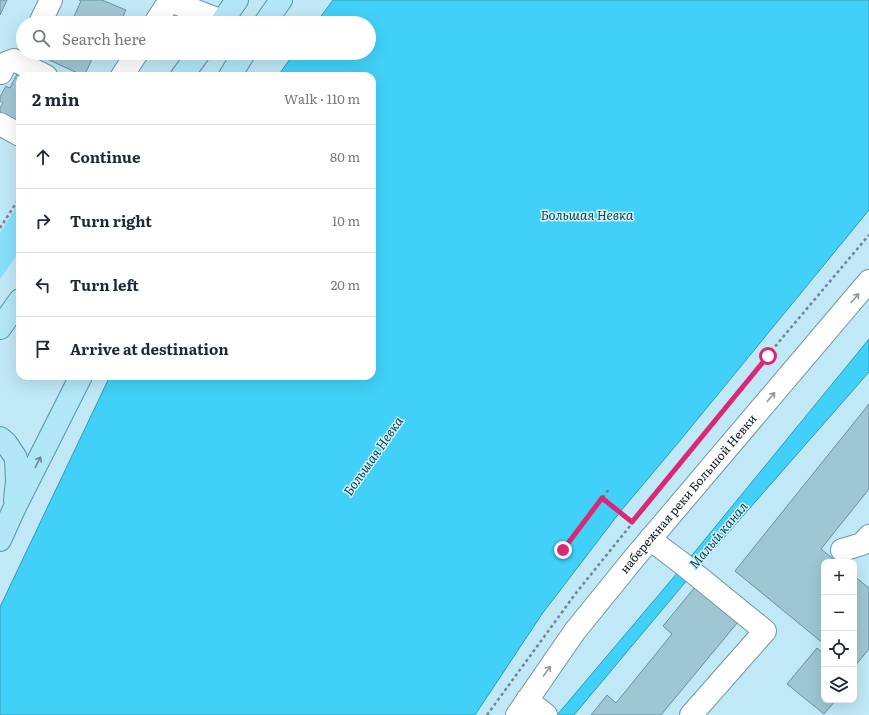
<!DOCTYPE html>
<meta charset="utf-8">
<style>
body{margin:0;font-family:Literata,serif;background:#f2f2f3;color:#1f2937}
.controls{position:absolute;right:12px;bottom:12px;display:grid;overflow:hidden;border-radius:8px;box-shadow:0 4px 16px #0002}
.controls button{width:36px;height:36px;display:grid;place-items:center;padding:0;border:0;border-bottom:1px solid #e0e1e3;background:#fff;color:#1f2937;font:20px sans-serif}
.stop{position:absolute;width:12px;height:12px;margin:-9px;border:3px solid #db2777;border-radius:50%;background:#fff}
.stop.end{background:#db2777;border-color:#fff;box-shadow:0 1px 4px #0008}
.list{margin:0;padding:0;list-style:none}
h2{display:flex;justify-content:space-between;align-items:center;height:52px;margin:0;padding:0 16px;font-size:17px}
h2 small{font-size:13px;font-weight:400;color:#747a83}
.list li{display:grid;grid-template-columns:26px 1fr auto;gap:12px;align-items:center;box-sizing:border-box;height:64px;padding:0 16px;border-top:1px solid #e0e1e3}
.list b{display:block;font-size:15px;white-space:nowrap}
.list em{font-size:13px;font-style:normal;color:#747a83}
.icon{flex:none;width:22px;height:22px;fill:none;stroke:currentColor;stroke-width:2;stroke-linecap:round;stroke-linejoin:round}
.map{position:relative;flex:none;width:869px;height:715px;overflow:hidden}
.search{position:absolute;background:#fff;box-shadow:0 4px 16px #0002;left:16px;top:16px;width:360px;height:44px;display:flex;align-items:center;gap:10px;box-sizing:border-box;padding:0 14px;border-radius:22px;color:#747a83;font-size:15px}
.panel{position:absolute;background:#fff;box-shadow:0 4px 16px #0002;left:16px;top:72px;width:360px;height:308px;border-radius:12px}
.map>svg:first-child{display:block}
.green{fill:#86dffb}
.water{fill:#41d1f8;stroke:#309ab6}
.building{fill:#9fc6d3;stroke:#6a909c}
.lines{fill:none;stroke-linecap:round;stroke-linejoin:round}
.minor-casing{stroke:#7096a2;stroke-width:24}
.major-casing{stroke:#5594a7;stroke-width:24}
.path{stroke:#6b8791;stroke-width:2.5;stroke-dasharray:3 3;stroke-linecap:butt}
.minor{stroke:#fff;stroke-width:22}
.major{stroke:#b1e7f7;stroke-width:22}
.oneway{stroke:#919899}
.oneway2{stroke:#668a95}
.route{stroke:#db2777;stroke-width:5}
.labels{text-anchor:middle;stroke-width:3;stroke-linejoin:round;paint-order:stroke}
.street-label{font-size:12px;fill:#0a191d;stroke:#d4f4ff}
.water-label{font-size:13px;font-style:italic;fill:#0b4959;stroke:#d4f4ff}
</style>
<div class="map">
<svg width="869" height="715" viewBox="0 0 869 715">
<rect width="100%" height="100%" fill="#c0e8f6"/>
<polygon class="green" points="20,201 20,251 0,279 0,233"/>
<g class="water">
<polygon points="333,0 869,0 869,210 678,443 620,512 542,614 475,715 0,715 0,607 110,376 372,376 372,76 278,76 294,53 369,53 369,23 316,23"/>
<polygon points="869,339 869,372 693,573 574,715 557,715 684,565"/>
</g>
<g class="building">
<polygon points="0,0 7,0 0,15"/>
<polygon points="79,0 102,0 126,10 120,23 71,23 81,1"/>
<polygon points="37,53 95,53 84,76 36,54"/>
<polygon points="18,72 25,76 20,76 20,131 0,121 0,108 3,103 0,101 0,97 6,86 10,88"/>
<polygon points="869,404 869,489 821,549 837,562 824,562 824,644 735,571"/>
<polygon points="854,576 869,588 869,649 854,667"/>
<polygon points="695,587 738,622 661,715 591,715 607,695 616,703 672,634 663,626"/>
<polygon points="817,648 824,654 824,700 836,700 824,714 787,684"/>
</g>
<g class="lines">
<g class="minor-casing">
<g id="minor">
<polyline points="168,0 222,21"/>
<polyline points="40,23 51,0"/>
<polyline points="155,23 170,0"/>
<polyline points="1,73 6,63 14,60 46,76"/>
<polyline points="122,76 137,53"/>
<polyline points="0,124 20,135"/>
<polyline points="650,539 684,565 765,631 691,715"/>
<polyline points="842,550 862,544 869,536"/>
<polyline points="527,700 546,715"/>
<path id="s1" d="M 517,715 L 575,631 L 635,557 L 869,281"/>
</g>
</g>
<g class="major-casing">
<g id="major">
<polyline points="221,23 237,0"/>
<polyline points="265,23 281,0"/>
<polyline points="182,76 199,53"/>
<polyline points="230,76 244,53"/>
<polyline points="0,328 20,300"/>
<polyline points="0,438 6,443 16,458 17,481 15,500"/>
<polyline points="0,540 14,509 81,376"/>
</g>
</g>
<g class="path">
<polyline points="0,228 20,197"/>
<polyline points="602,498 632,522"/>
<polyline points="563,550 609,489"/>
<polyline points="487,715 576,593 767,356 869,235"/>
</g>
<use href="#minor" class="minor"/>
<use href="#major" class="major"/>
</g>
<defs><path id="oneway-shaft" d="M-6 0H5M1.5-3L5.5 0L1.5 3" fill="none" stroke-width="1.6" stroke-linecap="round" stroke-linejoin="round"/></defs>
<g class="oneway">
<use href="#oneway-shaft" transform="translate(855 298) rotate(-50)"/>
<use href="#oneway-shaft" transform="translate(771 397) rotate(-50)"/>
<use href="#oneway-shaft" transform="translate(547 671) rotate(-55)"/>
</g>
<use class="oneway2" href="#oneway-shaft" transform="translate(38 462) rotate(-63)"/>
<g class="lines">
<polyline class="route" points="563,550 602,498 632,522 768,356"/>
</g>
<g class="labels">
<g class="street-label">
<text dy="4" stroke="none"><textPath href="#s1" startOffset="280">набережная реки Большой Невки</textPath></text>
</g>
<g class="water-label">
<text x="587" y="220">Большая Невка</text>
<text transform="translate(373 456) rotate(-55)" y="5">Большая Невка</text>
<text transform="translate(718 535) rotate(-50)" y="5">Малый канал</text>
</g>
</g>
</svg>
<div class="controls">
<button>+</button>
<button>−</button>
<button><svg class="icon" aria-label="locate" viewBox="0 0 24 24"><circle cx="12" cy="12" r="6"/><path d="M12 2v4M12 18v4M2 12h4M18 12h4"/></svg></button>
<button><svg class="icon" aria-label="layers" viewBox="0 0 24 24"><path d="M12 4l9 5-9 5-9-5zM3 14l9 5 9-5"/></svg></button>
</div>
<div class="stop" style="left:768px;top:356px"></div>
<div class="stop end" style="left:563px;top:550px"></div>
<div class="search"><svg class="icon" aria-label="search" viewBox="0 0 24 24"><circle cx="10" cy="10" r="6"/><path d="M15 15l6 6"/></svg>Search here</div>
<section class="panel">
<h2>2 min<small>Walk · 110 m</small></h2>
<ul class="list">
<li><svg class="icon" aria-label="ahead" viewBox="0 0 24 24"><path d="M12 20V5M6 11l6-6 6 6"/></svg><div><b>Continue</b></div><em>80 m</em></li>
<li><svg class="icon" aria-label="right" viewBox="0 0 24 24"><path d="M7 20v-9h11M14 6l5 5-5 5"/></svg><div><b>Turn right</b></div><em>10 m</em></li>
<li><svg class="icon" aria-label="left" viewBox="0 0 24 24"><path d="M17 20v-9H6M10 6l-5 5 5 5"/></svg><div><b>Turn left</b></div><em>20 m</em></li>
<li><svg class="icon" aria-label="arrive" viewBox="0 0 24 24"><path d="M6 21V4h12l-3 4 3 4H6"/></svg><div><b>Arrive at destination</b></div></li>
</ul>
</section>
</div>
